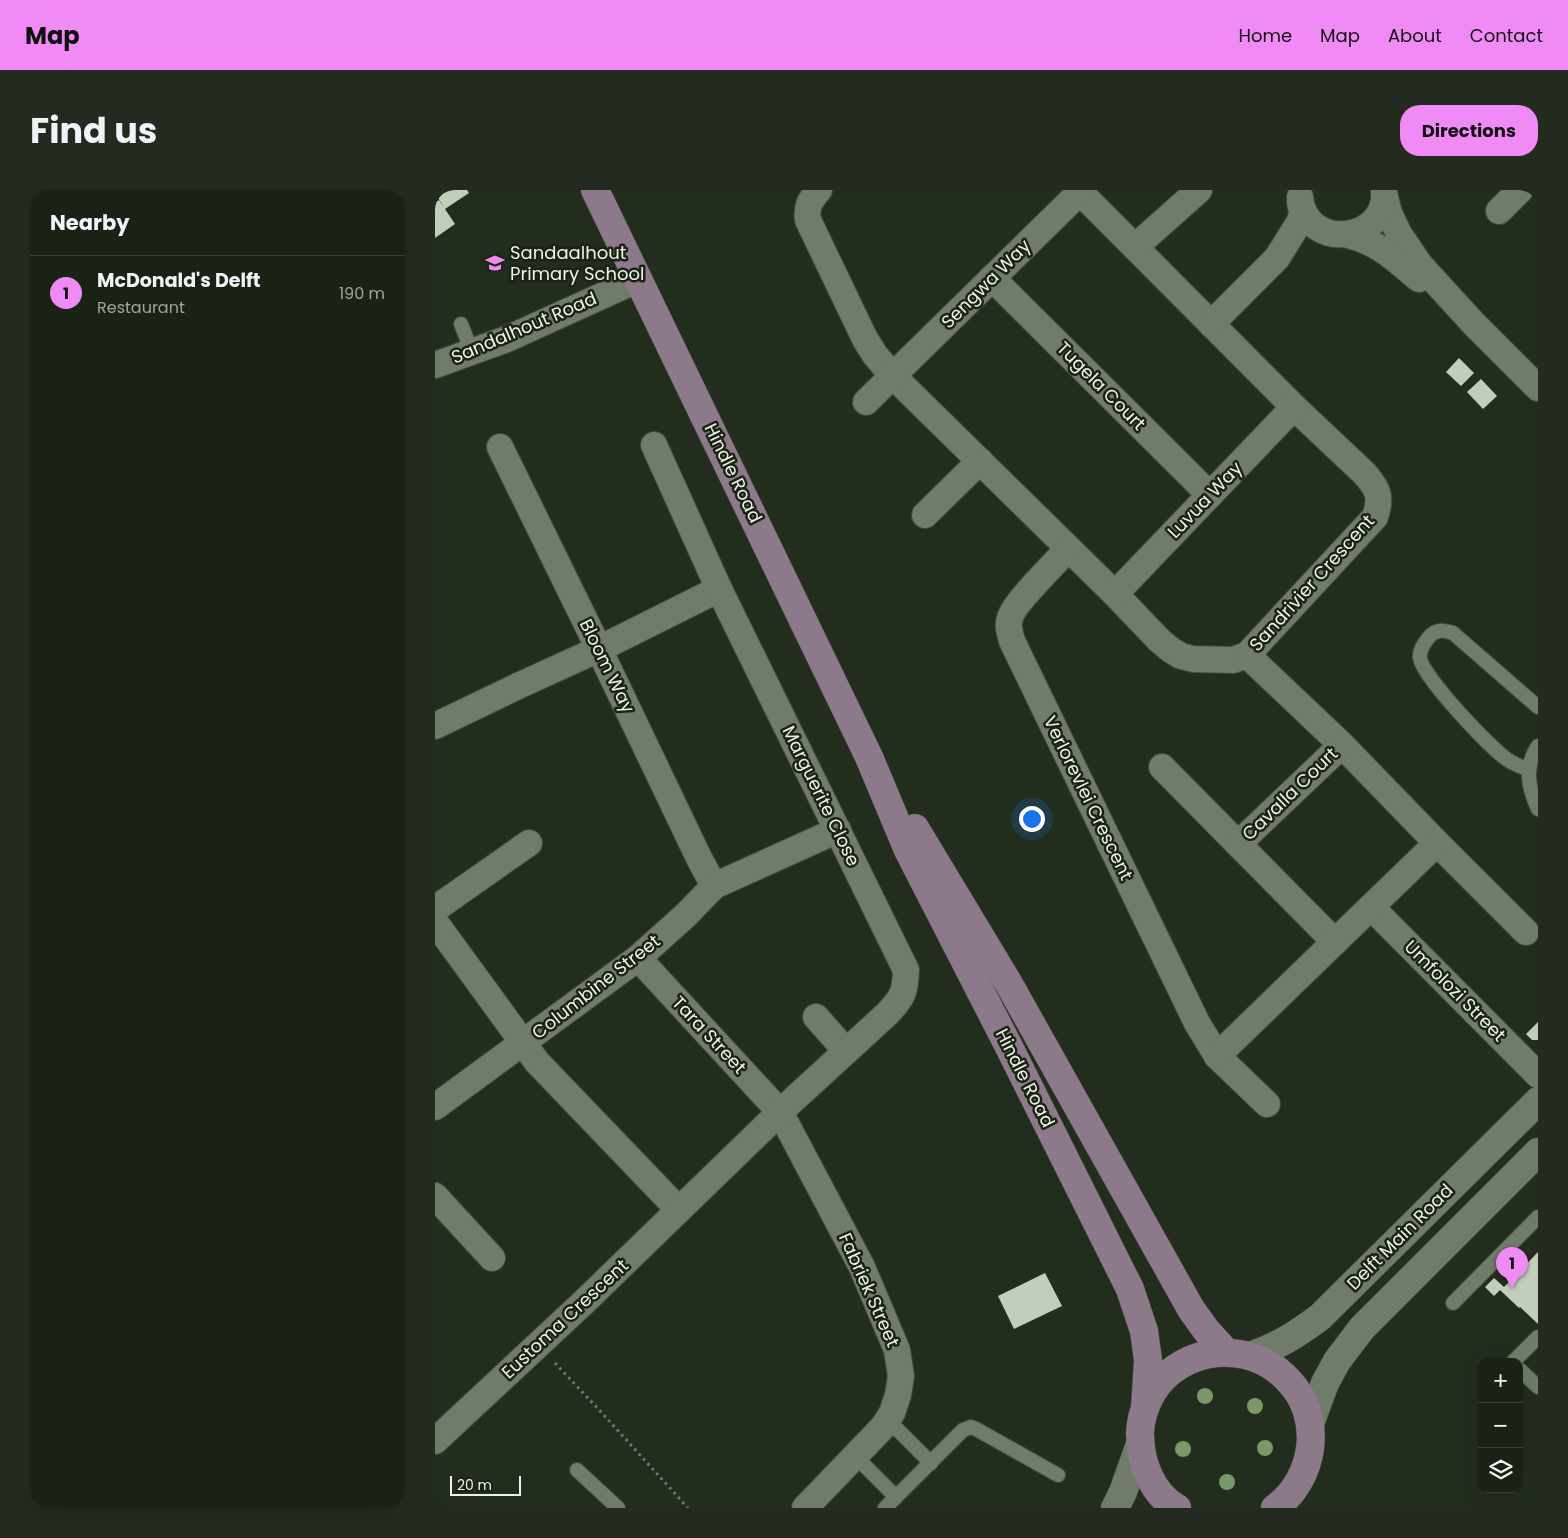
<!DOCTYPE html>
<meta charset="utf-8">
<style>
body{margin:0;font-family:Poppins,sans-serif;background:#232a1f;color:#f1f3f6}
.controls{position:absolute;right:15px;bottom:15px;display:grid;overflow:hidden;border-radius:10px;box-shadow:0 5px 20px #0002}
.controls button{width:45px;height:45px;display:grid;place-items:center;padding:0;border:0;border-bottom:1px solid #383f35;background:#1a2216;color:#f1f3f6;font:25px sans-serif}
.scale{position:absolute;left:15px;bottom:12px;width:71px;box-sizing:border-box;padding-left:5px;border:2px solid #edf3e9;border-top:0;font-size:14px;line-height:18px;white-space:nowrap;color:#edf3e9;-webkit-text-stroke:4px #1a2314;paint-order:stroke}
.you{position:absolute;left:596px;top:628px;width:18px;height:18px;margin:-12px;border:4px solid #fff;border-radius:50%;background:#1a73e8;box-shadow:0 0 0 8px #1a73e833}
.badge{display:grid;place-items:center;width:32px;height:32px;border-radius:50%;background:#f08bf6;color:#111;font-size:16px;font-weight:700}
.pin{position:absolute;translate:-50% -41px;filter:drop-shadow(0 1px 2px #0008)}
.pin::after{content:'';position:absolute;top:26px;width:18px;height:15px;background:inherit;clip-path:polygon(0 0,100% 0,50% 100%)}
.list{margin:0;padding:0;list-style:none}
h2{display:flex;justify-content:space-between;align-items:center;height:65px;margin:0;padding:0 20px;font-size:21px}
h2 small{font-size:16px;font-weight:400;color:#9fa4a1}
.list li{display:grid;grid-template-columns:32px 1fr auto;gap:15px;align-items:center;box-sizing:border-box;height:75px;padding:0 20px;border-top:1px solid #383f35}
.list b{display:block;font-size:19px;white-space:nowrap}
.list p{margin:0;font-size:16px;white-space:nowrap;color:#9fa4a1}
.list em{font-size:16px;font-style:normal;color:#9fa4a1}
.icon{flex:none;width:28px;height:28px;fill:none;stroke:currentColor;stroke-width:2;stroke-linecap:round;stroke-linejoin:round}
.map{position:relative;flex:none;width:1103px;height:1318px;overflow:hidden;border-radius:20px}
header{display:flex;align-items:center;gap:30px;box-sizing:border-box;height:70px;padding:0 25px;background:#f08bf6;color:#111}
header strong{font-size:24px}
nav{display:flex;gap:28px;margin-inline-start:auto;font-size:18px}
.intro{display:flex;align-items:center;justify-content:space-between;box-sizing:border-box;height:120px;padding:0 30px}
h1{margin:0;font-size:35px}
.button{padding:12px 22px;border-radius:20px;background:#f08bf6;color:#111;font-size:18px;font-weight:700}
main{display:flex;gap:30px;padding:0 30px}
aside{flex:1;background:#1a2216;border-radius:20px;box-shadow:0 5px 20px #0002}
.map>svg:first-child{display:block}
.building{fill:#c1ceb9}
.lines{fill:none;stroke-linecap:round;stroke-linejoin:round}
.service-casing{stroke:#434a3d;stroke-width:16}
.minor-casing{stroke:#434a3d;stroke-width:28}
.tertiary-casing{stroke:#434a3d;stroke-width:29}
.secondary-casing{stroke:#434a3d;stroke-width:29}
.path{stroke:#727a6d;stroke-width:3;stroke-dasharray:2.5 4;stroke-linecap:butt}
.service{stroke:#707b69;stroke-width:14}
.minor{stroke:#707b69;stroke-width:26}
.tertiary{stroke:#707b69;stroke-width:28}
.secondary{stroke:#8c7989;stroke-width:28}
.tree{fill:#7a9868}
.labels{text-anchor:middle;stroke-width:5;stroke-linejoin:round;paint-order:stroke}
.poi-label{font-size:18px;fill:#edf3e9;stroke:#1a2314;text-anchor:start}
.street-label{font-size:18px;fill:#edf3e9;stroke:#1a2314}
</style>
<header>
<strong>Map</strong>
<nav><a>Home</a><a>Map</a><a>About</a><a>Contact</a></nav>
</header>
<div class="intro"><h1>Find us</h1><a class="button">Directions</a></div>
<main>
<aside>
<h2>Nearby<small></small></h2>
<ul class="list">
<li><span class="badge">1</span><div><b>McDonald's Delft</b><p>Restaurant</p></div><em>190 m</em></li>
</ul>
</aside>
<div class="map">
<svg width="1103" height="1318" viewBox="0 0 1103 1318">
<rect width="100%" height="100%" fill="#232d1e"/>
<g class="building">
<polygon points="0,0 32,0 34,3 10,19 20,34 0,48 0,13 4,10 9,17 0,3"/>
<polygon points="1024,168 1039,183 1026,196 1011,182"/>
<polygon points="1046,189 1062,206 1048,219 1032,202"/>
<polygon points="1103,832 1103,850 1097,850 1091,844"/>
<polygon points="1103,1062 1103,1134 1085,1117 1084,1118 1065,1100 1059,1106 1050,1097 1059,1088 1069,1097"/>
<polygon points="610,1083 627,1116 579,1139 563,1106"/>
</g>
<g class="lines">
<g class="service-casing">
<g id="service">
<polyline points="26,134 37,162"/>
<path d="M 1103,556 C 1089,577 1093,597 1103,619"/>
<path d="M 1094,580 C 1087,577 1079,574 1073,570 C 1055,558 987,486 985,468 C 984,460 989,453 994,447 C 1001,439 1009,440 1018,443 L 1103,517"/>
<polyline points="1018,1113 1103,1027"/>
<polyline points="1078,1172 1103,1147"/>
<polyline points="1084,1179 1103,1197"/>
<polyline points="453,1230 496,1273"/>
<polyline points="420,1266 461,1307"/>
<polyline points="142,1280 183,1318"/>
<polyline points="450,1318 528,1240 536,1237 541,1239 623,1285"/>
</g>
</g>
<g class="minor-casing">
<g id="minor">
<path d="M 384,0 C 375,10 371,17 373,30 L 430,149 L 440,165 L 458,186 L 680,404 L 725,451 L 736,460 L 746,466 L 758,469 L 798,470 L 812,465 L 940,327 C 947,307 943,299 930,284 L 859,217 L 643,0"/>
<polyline points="949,3 954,23 964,44 985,75 1039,134 1103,198"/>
<path d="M 865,7 C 870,62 954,53 949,0"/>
<polyline points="1064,21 1085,0"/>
<path d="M 913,45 C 945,53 960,69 984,89"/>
<polyline points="700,57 764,0"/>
<polyline points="557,88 775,305"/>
<polyline points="776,134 842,68 865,31 867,23 865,12"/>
<polyline points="0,175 72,149 204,89"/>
<polyline points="431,212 645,2"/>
<polyline points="65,257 164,459 264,668 279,696"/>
<polyline points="490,325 545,271"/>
<path d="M 633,359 C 621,372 578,414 575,428 C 572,436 575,443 577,451 L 762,833 L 782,866 L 832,914"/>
<polyline points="680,404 859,217"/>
<polyline points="812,465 907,555 1002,653 1091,742"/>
<polyline points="0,536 83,496 164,459 284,399"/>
<polyline points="727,577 900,752"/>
<polyline points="803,654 907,555"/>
<polyline points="936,717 1103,885"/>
<polyline points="0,719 94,653"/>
<polyline points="0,732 102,872 244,1020"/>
<polyline points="203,768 345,922 427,1077 462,1160 466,1186 463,1205 457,1223 448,1237 370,1318"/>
<polyline points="381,827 411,861"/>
<polyline points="782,866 1002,653"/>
<polyline points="0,917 203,768 251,725 279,696 403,640"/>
<polyline points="0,1006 57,1068"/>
<path d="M 0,1251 L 149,1112 L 345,922 L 452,824 C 468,807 470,803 471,780 L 284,399 L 219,255"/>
</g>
</g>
<g class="tertiary-casing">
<g id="tertiary">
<path d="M 815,1166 C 843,1156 861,1145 885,1127 L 1103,911"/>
<polyline points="875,1234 890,1193 902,1171 927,1138 1103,962"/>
<polyline points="680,1318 688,1302 705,1254"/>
</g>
</g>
<g class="secondary-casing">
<g id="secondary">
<polyline points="160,0 434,567 473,660 573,855 695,1099 709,1141 713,1170 710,1218"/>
<polyline points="480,638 574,794 756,1119 771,1140 791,1162"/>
<path d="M 742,1318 C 716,1303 705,1271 705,1243 C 706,1220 717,1197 734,1183 C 770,1154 822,1156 854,1191 C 889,1228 880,1289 840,1318"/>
</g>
</g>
<polyline class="path" points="120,1173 167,1223 253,1318"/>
<use href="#service" class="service"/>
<use href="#minor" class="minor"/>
<use href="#tertiary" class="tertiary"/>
<use href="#secondary" class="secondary"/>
</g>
<g class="tree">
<circle cx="770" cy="1206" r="8"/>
<circle cx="820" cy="1216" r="8"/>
<circle cx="830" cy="1258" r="8"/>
<circle cx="748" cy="1259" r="8"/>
<circle cx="792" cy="1292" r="8"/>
</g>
<defs>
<g id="school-bare" transform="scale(1.5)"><path d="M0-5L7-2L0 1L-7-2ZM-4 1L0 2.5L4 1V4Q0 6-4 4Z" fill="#f08bf6" stroke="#1a2314" stroke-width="2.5" paint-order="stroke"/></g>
</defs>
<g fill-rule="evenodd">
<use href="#school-bare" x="60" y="73"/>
</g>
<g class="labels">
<g class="poi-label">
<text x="75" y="69">Sandaalhout<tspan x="75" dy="21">Primary School</tspan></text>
</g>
<g class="street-label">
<text transform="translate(551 94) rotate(-45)" y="6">Sengwa Way</text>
<text transform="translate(89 138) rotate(-23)" y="6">Sandalhout Road</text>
<text transform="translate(666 196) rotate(45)" y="6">Tugela Court</text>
<text transform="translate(298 283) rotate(64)" y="6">Hindle Road</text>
<text transform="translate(770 310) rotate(-46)" y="6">Luvua Way</text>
<text transform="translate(877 393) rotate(-48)" y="6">Sandrivier Crescent</text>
<text transform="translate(172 476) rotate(64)" y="6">Bloom Way</text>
<text transform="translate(855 604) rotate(-44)" y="6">Cavalla Court</text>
<text transform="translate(386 606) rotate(64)" y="6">Marguerite Close</text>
<text transform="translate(653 608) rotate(64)" y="6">Verlorevlei Crescent</text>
<text transform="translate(161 797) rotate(-38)" y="6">Columbine Street</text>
<text transform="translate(1020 801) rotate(45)" y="6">Umfolozi Street</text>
<text transform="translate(274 845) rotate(47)" y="6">Tara Street</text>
<text transform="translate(590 888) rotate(63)" y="6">Hindle Road</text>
<text transform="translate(965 1047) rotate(-45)" y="6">Delft Main Road</text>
<text transform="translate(434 1100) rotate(66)" y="6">Fabriek Street</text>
<text transform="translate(130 1129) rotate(-43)" y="6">Eustoma Crescent</text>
</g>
</g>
</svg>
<div class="controls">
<button>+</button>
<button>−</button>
<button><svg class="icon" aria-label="layers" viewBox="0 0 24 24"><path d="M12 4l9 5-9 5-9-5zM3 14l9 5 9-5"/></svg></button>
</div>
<div class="scale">20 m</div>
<div class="you"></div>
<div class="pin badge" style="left:1077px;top:1098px">1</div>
</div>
</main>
